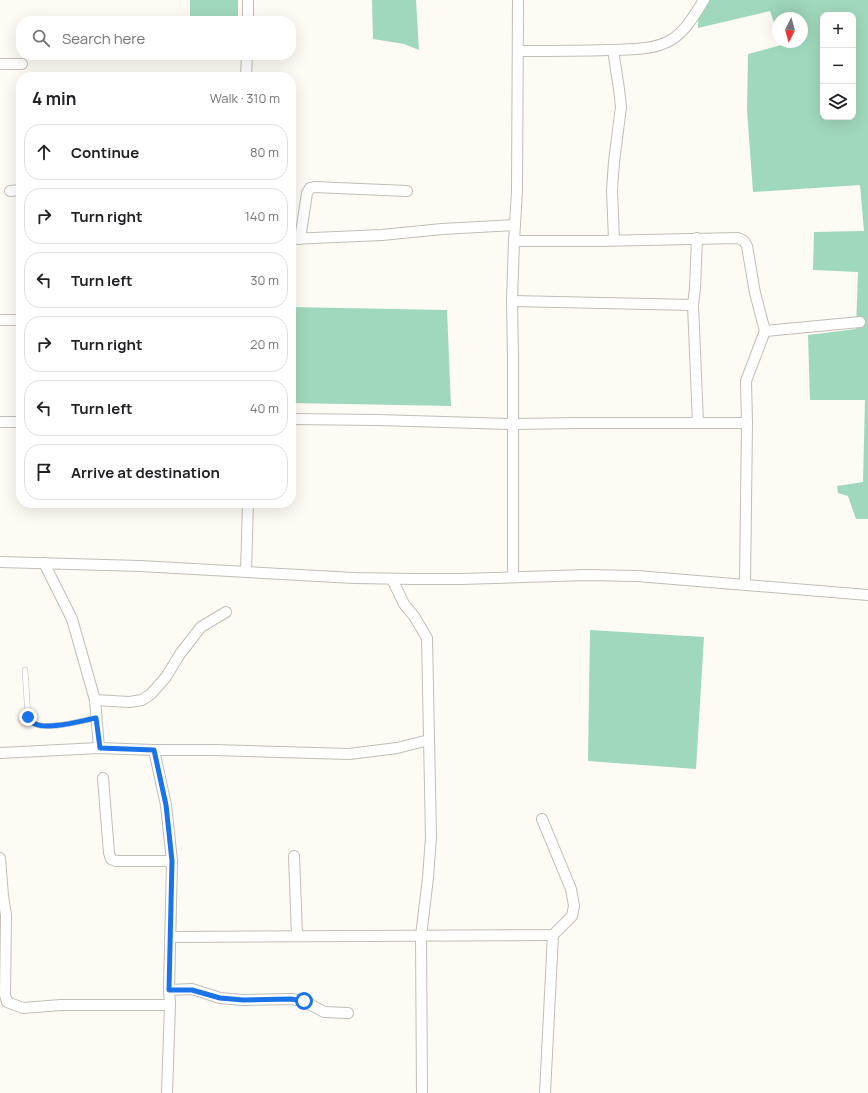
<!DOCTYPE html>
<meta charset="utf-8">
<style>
body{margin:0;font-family:Manrope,sans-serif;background:#f2f2f2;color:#202124}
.controls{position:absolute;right:12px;top:12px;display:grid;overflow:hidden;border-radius:8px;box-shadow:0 4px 16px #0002}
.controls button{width:36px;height:36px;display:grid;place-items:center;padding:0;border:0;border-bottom:1px solid #e0e0e0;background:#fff;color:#202124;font:20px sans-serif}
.compass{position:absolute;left:772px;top:12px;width:36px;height:36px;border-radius:50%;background:#fff;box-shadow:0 4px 16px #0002;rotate:186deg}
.stop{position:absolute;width:12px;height:12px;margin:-9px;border:3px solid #1a73e8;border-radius:50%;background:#fff}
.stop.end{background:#1a73e8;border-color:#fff;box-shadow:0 1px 4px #0008}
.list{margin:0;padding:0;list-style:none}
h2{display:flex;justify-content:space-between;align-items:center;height:52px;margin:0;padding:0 16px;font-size:17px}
h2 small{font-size:13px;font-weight:400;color:#757577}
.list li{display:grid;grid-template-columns:26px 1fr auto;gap:12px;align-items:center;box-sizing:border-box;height:56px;margin:0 8px 8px;padding:0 8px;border:1px solid #e0e0e0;border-radius:16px}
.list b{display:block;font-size:15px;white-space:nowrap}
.list em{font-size:13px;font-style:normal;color:#757577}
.icon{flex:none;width:22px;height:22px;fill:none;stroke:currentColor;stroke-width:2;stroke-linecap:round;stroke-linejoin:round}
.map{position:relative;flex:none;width:868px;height:1093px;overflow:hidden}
.search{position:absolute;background:#fff;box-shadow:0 4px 16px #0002;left:16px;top:16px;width:280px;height:44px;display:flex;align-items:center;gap:10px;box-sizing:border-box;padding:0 14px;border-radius:16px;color:#757577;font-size:15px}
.panel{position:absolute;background:#fff;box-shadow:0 4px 16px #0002;left:16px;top:72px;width:280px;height:436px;border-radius:16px}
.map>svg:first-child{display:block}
.green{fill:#a0d8bc;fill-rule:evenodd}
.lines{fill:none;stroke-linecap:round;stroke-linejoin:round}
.lane-casing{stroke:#c0beb6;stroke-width:6}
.street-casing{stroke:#c0beb6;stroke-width:12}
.lane{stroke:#fff;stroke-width:5}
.street{stroke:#fff;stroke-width:10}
.route{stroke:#1a73e8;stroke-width:5}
</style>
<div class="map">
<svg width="868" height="1093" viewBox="0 0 868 1093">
<rect width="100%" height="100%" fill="#fdfbf3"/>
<g class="green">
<rect x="190" y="0" width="48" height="21"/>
<polygon points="372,0 416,0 419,50 404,44 373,39"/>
<path d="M 699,0 L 868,0 L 868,519 L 856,519 L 848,496 L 838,493 L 837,486 L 863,482 L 865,400 L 810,400 L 808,335 L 856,329 L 858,272 L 813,270 L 814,232 L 864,231 L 860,185 L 753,192 L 747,110 L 748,54 L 781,45 L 781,42 L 802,42 L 802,18 L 778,18 L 778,34 L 770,11 L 698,28 ZM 823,15 L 853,15 L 853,117 L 823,117 Z"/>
<polygon points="291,307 447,310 451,406 291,403"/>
<polygon points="590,630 704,637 696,769 588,761"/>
</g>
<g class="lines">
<g class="lane-casing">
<path id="lane" d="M 25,670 L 28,717 C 31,720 32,723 35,724 C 50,730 80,721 96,718"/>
</g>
<g class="street-casing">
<g id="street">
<polyline points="248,21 248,0"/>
<polyline points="613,50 619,89 621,107 614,162 612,190 614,240"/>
<path d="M 518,51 C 548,51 578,51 608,50 C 629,49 652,51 671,40 C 686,31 695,14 704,0"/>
<polyline points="0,64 22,64"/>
<polyline points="246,77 247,55"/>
<polyline points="10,191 21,190"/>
<polyline points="697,238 695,288 693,305 698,423"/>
<polyline points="291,239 382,235 442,229 515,225"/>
<polyline points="300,239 307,193 310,188 314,187 407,191"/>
<polyline points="514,241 598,241 738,238 744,241 747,246 755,293 765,331 860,322"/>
<polyline points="512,301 693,305"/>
<polyline points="0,320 21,320"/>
<polyline points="291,419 378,420 513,424 581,423 747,423"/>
<polyline points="0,422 21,422"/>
<polyline points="0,562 140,566 354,578 413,579 462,579 586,575 637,576 868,595"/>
<polyline points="44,563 72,619 95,700 99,748"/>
<polyline points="246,571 248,503"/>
<polyline points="513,577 513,358 512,301 514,241 517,191 518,0"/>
<polyline points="392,579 404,604 414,616 427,638 431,837 428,878 421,936 422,1093"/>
<polyline points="745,584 747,423 746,381 765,331"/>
<polyline points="95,700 129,702 142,700 151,694 166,677 180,654 201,627 226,612"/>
<polyline points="154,750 166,805 172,861 169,990 170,1005 167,1093"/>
<polyline points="0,753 99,748 154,750 214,750 349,754 397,748 429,740"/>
<polyline points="103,778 109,853 111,859 116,861 172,861"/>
<polyline points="294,856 297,936"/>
<polyline points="0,858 3,896 6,915 5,995 7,1002 23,1008 61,1005 170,1005"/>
<polyline points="170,937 553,935 572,916 574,906 571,889 542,819"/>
<polyline points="169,990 192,989 220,998 243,1000 291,999 304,1001 324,1012 348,1013"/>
<polyline points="545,1093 553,935"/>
</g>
</g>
<use href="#lane" class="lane"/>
<use href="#street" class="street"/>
</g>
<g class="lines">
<path class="route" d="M 28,717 C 31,720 32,723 35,724 C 50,730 80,721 96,718 L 100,748 L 154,750 L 166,805 L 172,861 L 169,990 L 192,990 L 220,998 L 243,1000 L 291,999 L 304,1001"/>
</g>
</svg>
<div class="controls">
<button>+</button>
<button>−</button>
<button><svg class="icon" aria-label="layers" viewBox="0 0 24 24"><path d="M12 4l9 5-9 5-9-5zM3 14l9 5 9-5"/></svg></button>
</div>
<svg class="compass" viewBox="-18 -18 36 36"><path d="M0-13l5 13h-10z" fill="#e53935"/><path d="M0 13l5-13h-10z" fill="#757577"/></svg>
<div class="stop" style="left:304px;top:1001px"></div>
<div class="stop end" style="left:28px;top:717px"></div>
<div class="search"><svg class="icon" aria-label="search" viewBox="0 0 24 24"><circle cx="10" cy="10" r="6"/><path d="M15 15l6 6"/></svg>Search here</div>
<section class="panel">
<h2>4 min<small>Walk · 310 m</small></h2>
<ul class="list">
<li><svg class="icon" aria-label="ahead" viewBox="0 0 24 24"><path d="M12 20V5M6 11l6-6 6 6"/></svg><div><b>Continue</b></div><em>80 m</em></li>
<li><svg class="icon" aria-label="right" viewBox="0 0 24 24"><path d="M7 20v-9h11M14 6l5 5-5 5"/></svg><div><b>Turn right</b></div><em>140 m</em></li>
<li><svg class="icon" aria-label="left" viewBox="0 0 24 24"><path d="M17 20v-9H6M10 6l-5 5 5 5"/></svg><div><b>Turn left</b></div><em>30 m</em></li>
<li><svg class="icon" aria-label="right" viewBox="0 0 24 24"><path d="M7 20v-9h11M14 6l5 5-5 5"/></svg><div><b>Turn right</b></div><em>20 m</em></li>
<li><svg class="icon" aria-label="left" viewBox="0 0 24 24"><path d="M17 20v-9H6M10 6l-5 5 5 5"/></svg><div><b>Turn left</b></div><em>40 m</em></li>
<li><svg class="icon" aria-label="arrive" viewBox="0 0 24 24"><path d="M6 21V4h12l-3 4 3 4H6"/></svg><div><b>Arrive at destination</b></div></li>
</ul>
</section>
</div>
